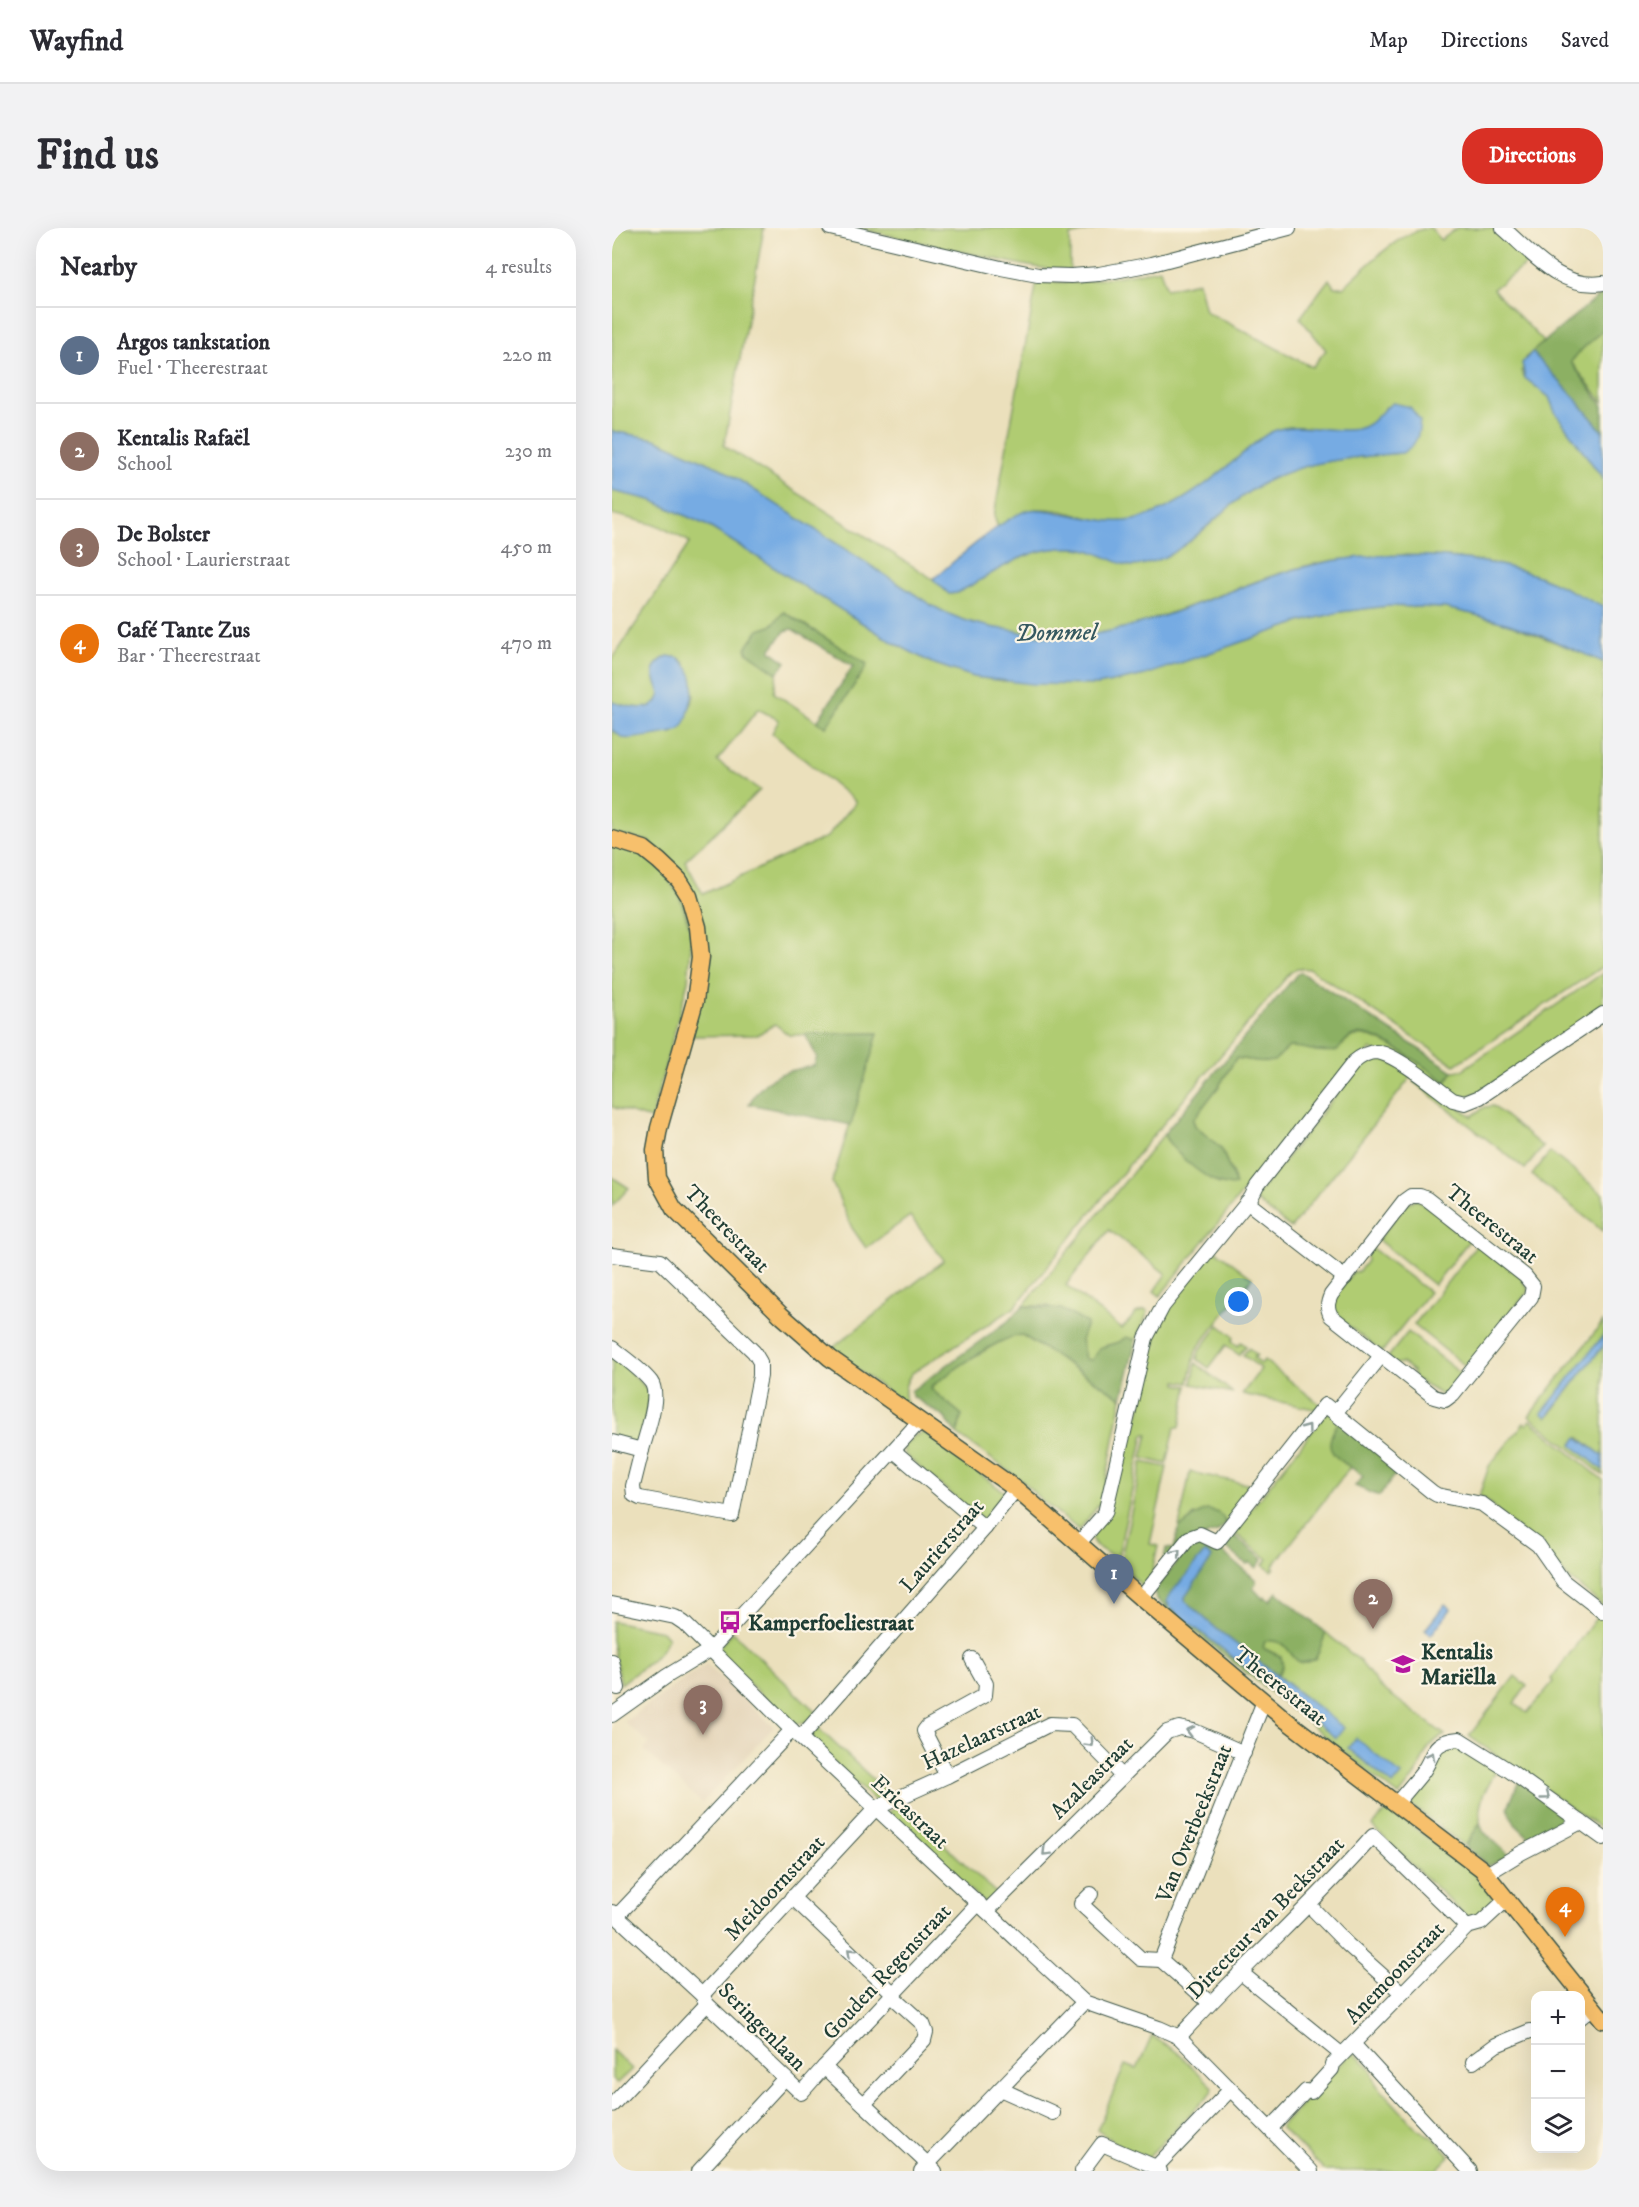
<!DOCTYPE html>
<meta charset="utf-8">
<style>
body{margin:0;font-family:"IM FELL DW Pica",serif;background:#f2f2f3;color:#2b2b33}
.controls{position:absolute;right:18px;bottom:18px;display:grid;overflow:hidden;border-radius:12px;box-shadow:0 6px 24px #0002}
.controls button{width:54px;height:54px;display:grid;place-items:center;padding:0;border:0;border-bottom:2px solid #e1e1e2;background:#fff;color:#2b2b33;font:30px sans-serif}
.you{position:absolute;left:627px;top:1074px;width:21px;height:21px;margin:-15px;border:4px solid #fff;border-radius:50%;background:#1a73e8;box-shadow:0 0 0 9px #1a73e833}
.badge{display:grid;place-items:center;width:39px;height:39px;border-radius:50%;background:#d93025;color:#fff;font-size:20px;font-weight:700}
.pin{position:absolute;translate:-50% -50px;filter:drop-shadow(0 2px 3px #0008)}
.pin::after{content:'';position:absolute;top:32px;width:21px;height:18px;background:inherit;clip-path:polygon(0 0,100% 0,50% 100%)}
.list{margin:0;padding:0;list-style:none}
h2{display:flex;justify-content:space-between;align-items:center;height:78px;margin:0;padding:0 24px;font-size:26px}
h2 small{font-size:20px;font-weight:400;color:#7c7c81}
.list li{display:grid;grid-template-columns:39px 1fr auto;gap:18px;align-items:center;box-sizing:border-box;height:96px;padding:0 24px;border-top:2px solid #e1e1e2}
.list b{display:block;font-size:22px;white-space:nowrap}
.list p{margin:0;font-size:20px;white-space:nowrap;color:#7c7c81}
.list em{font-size:20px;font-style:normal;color:#7c7c81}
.icon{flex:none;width:33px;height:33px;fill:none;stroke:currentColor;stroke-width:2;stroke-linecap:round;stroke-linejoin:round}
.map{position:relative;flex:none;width:991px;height:1943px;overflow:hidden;border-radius:24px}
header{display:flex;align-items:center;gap:36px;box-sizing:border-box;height:84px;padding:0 30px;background:#fff;border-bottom:2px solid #e1e1e2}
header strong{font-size:28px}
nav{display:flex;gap:33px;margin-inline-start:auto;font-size:21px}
.intro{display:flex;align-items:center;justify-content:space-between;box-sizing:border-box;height:144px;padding:0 36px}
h1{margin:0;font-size:42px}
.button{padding:15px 27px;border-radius:24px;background:#d93025;color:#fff;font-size:21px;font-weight:700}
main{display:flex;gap:36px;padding:0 36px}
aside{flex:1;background:#fff;border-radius:24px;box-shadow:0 6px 24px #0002}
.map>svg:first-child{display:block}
.built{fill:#e2d2b5}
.green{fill:#b0cc72;stroke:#688453;stroke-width:1.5;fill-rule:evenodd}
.forest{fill:#8cb064;stroke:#56764c;stroke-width:1.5}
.water{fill:#76abe3;stroke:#4a748c;stroke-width:1.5}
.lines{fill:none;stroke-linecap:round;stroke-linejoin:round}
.minor-casing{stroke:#3e5548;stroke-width:16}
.major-casing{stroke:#3e5548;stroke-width:19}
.minor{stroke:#fff;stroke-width:14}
.major{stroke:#f7c06c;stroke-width:16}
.oneway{stroke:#8f9e9a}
.labels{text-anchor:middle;stroke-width:4.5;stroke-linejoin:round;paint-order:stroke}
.street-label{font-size:22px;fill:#1f3d34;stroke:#fcf5e5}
.poi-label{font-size:22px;font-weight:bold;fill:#1f3d34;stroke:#fcf5e5;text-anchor:start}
.water-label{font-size:24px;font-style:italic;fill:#355860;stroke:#fcf5e5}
</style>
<header>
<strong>Wayfind</strong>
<nav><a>Map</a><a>Directions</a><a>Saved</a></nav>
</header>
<div class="intro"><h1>Find us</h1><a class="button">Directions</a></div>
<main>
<aside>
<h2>Nearby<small>4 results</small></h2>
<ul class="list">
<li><span class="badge" style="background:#5c6f8a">1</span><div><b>Argos tankstation</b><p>Fuel · Theerestraat</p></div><em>220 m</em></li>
<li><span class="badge" style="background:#8d6e63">2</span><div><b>Kentalis Rafaël</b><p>School</p></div><em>230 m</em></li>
<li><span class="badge" style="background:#8d6e63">3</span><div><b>De Bolster</b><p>School · Laurierstraat</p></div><em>450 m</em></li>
<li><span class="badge" style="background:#e8710a">4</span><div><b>Café Tante Zus</b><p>Bar · Theerestraat</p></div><em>470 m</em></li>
</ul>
</aside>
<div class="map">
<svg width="991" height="1943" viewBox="0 0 991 1943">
<rect width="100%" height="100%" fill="#fcf5e5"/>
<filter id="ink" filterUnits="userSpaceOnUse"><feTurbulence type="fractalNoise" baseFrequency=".0167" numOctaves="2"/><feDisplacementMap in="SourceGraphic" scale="12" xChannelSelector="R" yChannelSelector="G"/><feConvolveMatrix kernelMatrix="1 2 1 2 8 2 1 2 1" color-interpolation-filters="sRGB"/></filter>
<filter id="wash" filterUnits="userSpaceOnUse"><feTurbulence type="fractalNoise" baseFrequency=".008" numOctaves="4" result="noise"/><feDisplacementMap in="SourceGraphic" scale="24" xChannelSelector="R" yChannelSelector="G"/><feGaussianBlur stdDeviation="1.35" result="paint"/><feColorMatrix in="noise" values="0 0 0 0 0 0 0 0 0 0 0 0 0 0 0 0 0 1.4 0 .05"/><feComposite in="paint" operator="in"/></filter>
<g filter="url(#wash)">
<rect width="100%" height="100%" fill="#ebe0bc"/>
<polygon class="built" points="94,1436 162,1499 90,1575 32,1522 37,1515 12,1494"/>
<g class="green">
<path d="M 0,0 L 152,0 L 112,218 L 321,351 L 337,366 L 345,365 C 388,343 413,317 465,320 C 486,321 505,338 521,338 C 530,338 540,334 548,331 C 573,322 605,289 627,271 C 675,233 732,230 790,225 L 774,179 C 770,184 765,191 759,195 C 731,214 694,191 665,202 C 649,207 637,221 624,231 C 594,258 558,284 518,293 C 485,299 451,276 418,282 C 407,284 396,293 386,300 L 382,288 L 425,53 L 465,55 L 548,41 L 554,61 L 586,54 L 593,83 L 700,139 L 714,122 L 688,90 L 717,51 L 722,59 L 732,59 C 752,40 791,0 819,0 L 829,12 L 845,0 L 880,0 L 917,34 L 881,61 L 932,114 L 913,130 L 910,144 L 913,150 L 937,169 L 943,184 L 991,251 L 991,379 C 966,368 944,353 917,345 C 857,325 786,324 724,332 C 624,345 503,432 405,403 C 397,401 387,401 378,399 C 357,395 338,388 319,377 L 110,241 L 43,211 L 0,203 Z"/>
<polygon points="244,0 488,0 458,8 458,42 436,41 411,37"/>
<polygon points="991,102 991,174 959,134 966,125"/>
<path d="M 0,263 L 39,272 L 96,298 L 282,415 L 320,435 L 362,449 L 391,453 L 486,457 L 533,447 L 688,394 L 728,384 L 775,378 L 833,380 L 860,386 L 897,396 L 988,432 L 991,434 L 991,738 L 843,837 L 698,741 L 685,740 L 678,745 L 525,927 L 402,1080 L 300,1145 C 292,1156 291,1164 295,1177 L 218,1122 L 332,1032 L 298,988 L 254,1020 L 240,1000 L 220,954 L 266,805 L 177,807 L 163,796 L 145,807 L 78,808 L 92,736 L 56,631 L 36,613 L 0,605 L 0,502 C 25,516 35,503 60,505 L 78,479 L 82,468 L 73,435 L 67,430 L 56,428 C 33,440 43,448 48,466 C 43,488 15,478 0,474 L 0,432 L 78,314 L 47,298 L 0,286 ZM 172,384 L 255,436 L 253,441 L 214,499 L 162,465 L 165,445 L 135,424 L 147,403 L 159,398 ZM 146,481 L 167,492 L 160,505 L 244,574 L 215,609 L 91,666 L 73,633 L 148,562 L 105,533 Z"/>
<polygon points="0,616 29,626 51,643 67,667 78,701 79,718 76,753 39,891 0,879"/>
<path d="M 991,745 L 991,780 L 868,864 L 850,870 L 759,821 L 637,966 L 632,964 L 630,965 L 548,1068 L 542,1063 L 554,1046 L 497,1002 L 454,1057 L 510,1101 L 524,1085 L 533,1082 L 536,1084 L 524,1112 L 514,1109 L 507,1114 L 493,1118 L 480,1133 L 473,1131 L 469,1112 L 475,1096 L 436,1078 L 411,1078 L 552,906 L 554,911 L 574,933 L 607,956 L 623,952 L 609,920 L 583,898 L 581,891 L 607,858 L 624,830 L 644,833 L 677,819 L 694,819 L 704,823 L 731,817 C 747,786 815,841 834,854 L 841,843 L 850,842 Z"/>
<polygon points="763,830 775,832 800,848 679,1000 642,971 750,834"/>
<polygon points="804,851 860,888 873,879 881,878 931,919 913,941 802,854"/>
<polygon points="938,924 991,966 991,1003 920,947"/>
<polygon points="0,949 17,960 0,978"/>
<polygon points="804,971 835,990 835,996 848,1006 854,1005 859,1010 822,1057 766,1012 794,976"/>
<polygon points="866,1015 908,1048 917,1063 887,1098 887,1106 858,1142 802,1097"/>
<polygon points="760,1020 817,1064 770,1124 726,1090 719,1074 740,1045 747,1043 755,1033 754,1027"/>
<path d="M 602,1021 L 640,1050 L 584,1122 L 577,1155 L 565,1153 L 565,1156 L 576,1158 L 568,1199 L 563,1199 L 555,1236 L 530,1230 L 536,1206 L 532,1206 L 505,1332 C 497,1324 482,1321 479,1309 L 516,1203 L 523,1203 L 544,1112 L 538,1109 L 544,1096 Z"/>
<polygon points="991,1094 991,1108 931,1185 936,1189 991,1118 991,1228 967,1209 960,1216 991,1242 991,1247 917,1188"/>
<polygon points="607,1097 622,1109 620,1113 626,1118 629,1114 634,1118 627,1127 614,1117 597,1140 585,1131 587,1123"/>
<polygon points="796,1104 853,1149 833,1169 802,1150 801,1143 790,1135 783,1136 776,1129"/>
<path d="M 403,1107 L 410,1107 L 510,1170 L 490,1273 L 467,1302 L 427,1270 L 412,1254 L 345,1206 L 350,1187 L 319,1161 C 327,1148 387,1113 403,1107 Z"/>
<polygon points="637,1120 645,1127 642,1130 649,1136 652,1132 709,1177 706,1182 630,1166 649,1141 631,1127"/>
<polygon points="0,1126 39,1165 28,1218 0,1211"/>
<polygon points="584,1135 621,1165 580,1156"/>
<polygon points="716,1183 726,1190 733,1236 739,1238 661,1338 662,1340 659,1343 651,1337 656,1331 621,1304"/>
<polygon points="918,1192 991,1252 991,1378 958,1351 872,1270 867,1268 877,1238 912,1195 915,1197"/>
<polygon points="312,1204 392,1264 374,1291 369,1291 292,1226 292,1218 302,1208"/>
<polygon points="530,1234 555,1239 538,1316 546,1318 539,1349 531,1359 508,1335"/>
<polygon points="578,1244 644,1258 614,1296 582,1287 573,1297 567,1299"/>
<path d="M 556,1377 L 665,1466 L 731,1500 L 665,1447 L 669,1442 L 664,1426 L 651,1420 L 653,1412 C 667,1412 673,1415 680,1427 L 704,1430 L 714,1405 L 747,1432 L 767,1458 L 833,1507 C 817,1514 813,1525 807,1540 C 802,1550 794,1559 787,1568 L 553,1379 ZM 736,1520 L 789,1547 L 781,1556 Z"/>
<polygon points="987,1386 991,1389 991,1602 857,1508 903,1448 915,1458 902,1475 915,1485 941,1454 939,1451"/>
<path d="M 0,1393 L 50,1403 L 56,1410 C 50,1429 24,1443 9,1456 L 0,1412 Z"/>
<polygon points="121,1404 205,1485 193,1495 180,1496 103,1423"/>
<polygon points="205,1499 278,1567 266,1575 200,1515 200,1507"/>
<polygon points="843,1514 886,1538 871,1567 868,1580 868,1595 853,1618 795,1574 809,1555 822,1528"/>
<polygon points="289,1576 386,1667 380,1673 372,1675 276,1584"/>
<polygon points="777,1581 861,1643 884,1674 867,1691 856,1690 760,1598"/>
<path d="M 540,1808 L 565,1824 L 601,1859 L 600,1864 L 536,1929 C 518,1924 500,1913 485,1902 L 513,1837 L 525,1841 Z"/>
<polygon points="0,1822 20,1841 5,1855 0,1851"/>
<polygon points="741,1825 759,1840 764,1856 805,1901 823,1911 838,1928 823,1943 714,1943 668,1899 738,1826"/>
</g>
<g class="forest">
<polygon points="991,64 991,102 966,125 959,134 991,178 991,204 962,169 920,124"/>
<polygon points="172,384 255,436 253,441 214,499 205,494 241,438 180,401 173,403 159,421 159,423 174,434 165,445 135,424 134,420 147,402 159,398"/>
<path d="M 686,745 L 690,745 L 841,843 L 834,854 C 813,840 767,802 742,807 C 734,809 731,817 725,823 C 708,826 694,819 677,819 L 662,833 L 653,834 L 624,830 L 607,858 L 581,892 L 583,898 L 609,920 L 624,957 C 604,963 559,924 552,906 Z"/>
<path d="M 266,805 L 239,897 L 137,876 C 153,848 170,843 202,838 L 205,829 L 193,806 Z"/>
<path d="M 411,1078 L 449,1081 L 475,1095 L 469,1112 L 473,1131 L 480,1132 L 487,1120 L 507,1114 L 514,1109 L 524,1112 L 510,1170 L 410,1107 C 385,1109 341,1143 320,1158 L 319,1161 L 350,1187 L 345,1206 L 332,1189 L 300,1168 L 299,1163 L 396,1093 Z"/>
<path d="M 727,1193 L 788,1241 L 767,1268 L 743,1258 L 751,1248 C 727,1229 705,1227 727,1193 Z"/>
<path d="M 595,1282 C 605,1283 611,1286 614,1296 L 605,1304 L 597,1306 L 552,1332 L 554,1320 L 562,1321 L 567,1299 C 577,1295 583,1285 595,1282 Z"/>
<polygon points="617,1304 651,1331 644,1340 638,1335 634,1336 609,1315"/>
<path d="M 583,1311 L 604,1319 L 643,1351 L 644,1355 L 641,1360 L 651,1371 L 653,1369 L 658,1373 L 665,1364 L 714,1405 L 704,1430 C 674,1447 687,1410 653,1413 L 651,1420 L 669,1429 L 671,1438 L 665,1447 L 606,1402 L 573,1373 L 573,1369 L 555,1373 L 556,1377 L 553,1379 L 544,1370 L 542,1363 Z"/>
<polygon points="907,1553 964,1593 922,1614 903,1596 896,1580"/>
<polygon points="868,1595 872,1604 898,1628 876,1638 853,1618"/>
</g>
<g class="water">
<polygon points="920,124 962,169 991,204 991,251 943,184 937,169 913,150 910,135"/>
<path d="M 781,175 L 798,179 L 808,192 C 807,208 805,217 790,225 C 732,230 675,233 627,271 C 605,288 573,322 548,331 C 540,334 530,338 521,338 C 505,338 486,321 465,320 C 413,317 388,343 345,365 L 337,366 L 321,351 C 342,334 392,288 417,282 C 427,280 439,283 449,285 C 476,289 504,298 530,290 C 565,279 596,256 623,232 C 635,223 645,211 659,204 C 685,192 717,206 745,201 C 762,198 767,182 781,175 Z"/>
<path d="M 0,203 L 43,211 L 110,241 L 319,377 C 338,388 357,395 379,399 C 387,401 398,401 405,403 C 499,430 612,355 705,336 C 768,322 856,325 917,345 C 943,353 966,367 991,379 L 991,434 L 933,409 L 897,396 L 860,386 L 833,380 L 775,378 L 728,384 L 688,394 L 533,447 L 486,457 L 420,456 L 362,449 L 320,435 L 282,415 L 96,298 L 39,272 L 0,263 Z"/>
<path d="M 56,428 L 67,430 C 85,446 83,461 77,482 C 75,489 74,497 67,502 C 63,505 16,512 11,510 C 7,508 4,504 0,502 L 0,474 C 15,478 43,488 48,466 C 43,448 33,440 56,428 Z"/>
<polygon points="991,1108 991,1118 935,1189 930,1185"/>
<polygon points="965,1209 991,1228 991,1242 960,1217"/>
<polygon points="593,1324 600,1330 573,1369 573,1373 606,1402 732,1500 724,1510 558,1380 555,1373 556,1369"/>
<polygon points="833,1376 839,1381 819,1407 813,1402"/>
<polygon points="744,1510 789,1547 781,1557 736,1520"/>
</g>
</g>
<g filter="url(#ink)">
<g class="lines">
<g class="minor-casing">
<g id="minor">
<polyline points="218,0 389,40 426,47 459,48 487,46 540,36 677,0"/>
<path d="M 891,0 C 920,25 949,62 991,55"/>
<path d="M 799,968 L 808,968 L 815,971 L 913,1048 L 921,1058 L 919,1069 L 841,1166 L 833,1172 L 822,1169 L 719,1088 C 715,1080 715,1076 719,1067 L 792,973 Z"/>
<polyline points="635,974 733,1050"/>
<polyline points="0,1027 48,1033 142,1124 148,1134 148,1148 120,1287 28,1270 22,1267 21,1258 30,1222 0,1214"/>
<path d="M 0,1120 C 12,1130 29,1141 39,1154 C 49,1168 34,1206 30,1222"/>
<polyline points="723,1185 769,1128"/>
<polyline points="282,1223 373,1300"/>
<path d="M 467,1315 L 493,1285 L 534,1110 L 551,1078 L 639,970 L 645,958 L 742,834 C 748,829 755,824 764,824 C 783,825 824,860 841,872 L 853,875 L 868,869 L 991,786"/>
<polyline points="529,1370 577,1310 588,1306 605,1314 713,1177 820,1264 825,1267 870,1276 926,1317 951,1353 991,1384"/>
<polyline points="0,1376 63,1389 72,1395 180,1502 472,1774 547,1800 567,1809 699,1943"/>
<polyline points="0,1433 6,1460"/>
<polyline points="0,1487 55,1448 98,1422 308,1193"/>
<polyline points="190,1508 373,1300 404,1261"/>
<polyline points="335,1548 312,1503 315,1499 373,1467 374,1456 360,1431"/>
<path d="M 785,1575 C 793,1565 802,1555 810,1545 C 824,1526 817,1514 847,1511 L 898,1543 L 991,1610"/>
<polyline points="873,1647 909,1625 969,1594"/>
<polyline points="479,1666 469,1676 529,1731 549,1732"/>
<polyline points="180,1669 281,1765"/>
<polyline points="697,1677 736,1717 790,1765"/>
<polyline points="375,1683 555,1504 567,1500 582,1503 632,1525"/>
<polyline points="0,1684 90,1767 95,1776 189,1865 212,1839 323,1943"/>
<polyline points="5,1688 180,1502"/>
<polyline points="628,1744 729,1826"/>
<polyline points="90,1767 264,1580 335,1548 438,1496 460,1497 510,1548"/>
<polyline points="598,1775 549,1732 652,1473"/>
<polyline points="969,1789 981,1779"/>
<path d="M 567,1809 C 629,1740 700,1678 761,1608 L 855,1699"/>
<polyline points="741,1816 858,1943"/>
<polyline points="861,1834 884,1817 918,1803 924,1803"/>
<polyline points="212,1839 367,1675"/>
<polyline points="388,1861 441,1885"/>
<polyline points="252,1876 312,1812 314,1804 311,1796 279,1767"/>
<polyline points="0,1877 95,1776"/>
<polyline points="658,1901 694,1863 699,1864 720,1841 721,1836 855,1699 869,1695 894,1672"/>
<polyline points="544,1939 618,1862"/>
<polyline points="87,1943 173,1850"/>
<polyline points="309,1943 472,1774"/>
<polyline points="470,1943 490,1916 544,1939 548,1943"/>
</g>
</g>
<g class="major-casing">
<polyline id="major" points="0,611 32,621 47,633 67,652 77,668 86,699 89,729 83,773 47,900 43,922 45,950 62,981 169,1087 218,1130 404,1261 529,1370 675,1493 870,1641 991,1792"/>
</g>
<use href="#minor" class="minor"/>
<use href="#major" class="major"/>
</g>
<defs><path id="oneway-chevron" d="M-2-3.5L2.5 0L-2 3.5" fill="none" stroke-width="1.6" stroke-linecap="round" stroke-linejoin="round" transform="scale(1.5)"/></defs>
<g class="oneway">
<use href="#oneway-chevron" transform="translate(695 1200) rotate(-53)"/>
<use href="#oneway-chevron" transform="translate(565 1325) rotate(-50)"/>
<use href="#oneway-chevron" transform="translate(578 1503) rotate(-165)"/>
<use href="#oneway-chevron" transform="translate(478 1515) rotate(46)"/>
<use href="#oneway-chevron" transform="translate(819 1528) rotate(-61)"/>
<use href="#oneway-chevron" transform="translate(934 1568) rotate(36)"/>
<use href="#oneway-chevron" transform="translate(434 1624) rotate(135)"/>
<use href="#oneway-chevron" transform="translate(239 1724) rotate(-137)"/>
</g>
</g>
<defs>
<g id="bus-bare" transform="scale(1.8)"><path d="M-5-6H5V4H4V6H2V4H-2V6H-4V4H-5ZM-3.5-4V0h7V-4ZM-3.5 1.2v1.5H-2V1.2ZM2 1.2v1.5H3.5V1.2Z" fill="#b5179e" stroke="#fcf5e5" stroke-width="2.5" paint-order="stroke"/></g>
<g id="school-bare" transform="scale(1.8)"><path d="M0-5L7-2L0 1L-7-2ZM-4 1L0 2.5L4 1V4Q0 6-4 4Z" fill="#b5179e" stroke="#fcf5e5" stroke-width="2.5" paint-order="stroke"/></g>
</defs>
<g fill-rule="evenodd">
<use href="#bus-bare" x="118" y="1394"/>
<use href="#school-bare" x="791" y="1436"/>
</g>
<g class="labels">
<g class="street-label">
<text transform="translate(881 995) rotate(39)" y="8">Theerestraat</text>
<text transform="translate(116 1000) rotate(46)" y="8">Theerestraat</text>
<text transform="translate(329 1317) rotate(-49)" y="8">Laurierstraat</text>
<text transform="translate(669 1457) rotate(39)" y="8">Theerestraat</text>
<text transform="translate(369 1508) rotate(-25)" y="8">Hazelaarstraat</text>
<text transform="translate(479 1549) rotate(-45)" y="8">Azaleastraat</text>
<text transform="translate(299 1583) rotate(43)" y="8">Ericastraat</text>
<text transform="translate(581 1595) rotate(-68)" y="8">Van Overbeekstraat</text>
<text transform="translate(162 1659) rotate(-47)" y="8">Meidoornstraat</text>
<text transform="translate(653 1689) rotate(-46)" y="8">Directeur van Beekstraat</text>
<text transform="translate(274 1743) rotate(-47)" y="8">Gouden Regenstraat</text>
<text transform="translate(782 1744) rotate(-46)" y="8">Anemoonstraat</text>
<text transform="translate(151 1798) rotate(45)" y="8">Seringenlaan</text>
</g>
<g class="poi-label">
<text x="136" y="1402">Kamperfoeliestraat</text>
<text x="809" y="1431">Kentalis<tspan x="809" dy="25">Mariëlla</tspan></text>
</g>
<g class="water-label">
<text transform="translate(444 404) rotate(-1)" y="8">Dommel</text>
</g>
</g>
</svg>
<div class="controls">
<button>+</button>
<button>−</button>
<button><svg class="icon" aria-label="layers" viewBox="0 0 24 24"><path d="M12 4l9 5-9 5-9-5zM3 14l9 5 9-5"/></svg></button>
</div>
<div class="you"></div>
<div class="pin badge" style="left:502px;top:1376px;background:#5c6f8a">1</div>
<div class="pin badge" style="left:761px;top:1401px;background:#8d6e63">2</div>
<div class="pin badge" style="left:91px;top:1507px;background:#8d6e63">3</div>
<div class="pin badge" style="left:953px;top:1709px;background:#e8710a">4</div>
</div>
</main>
